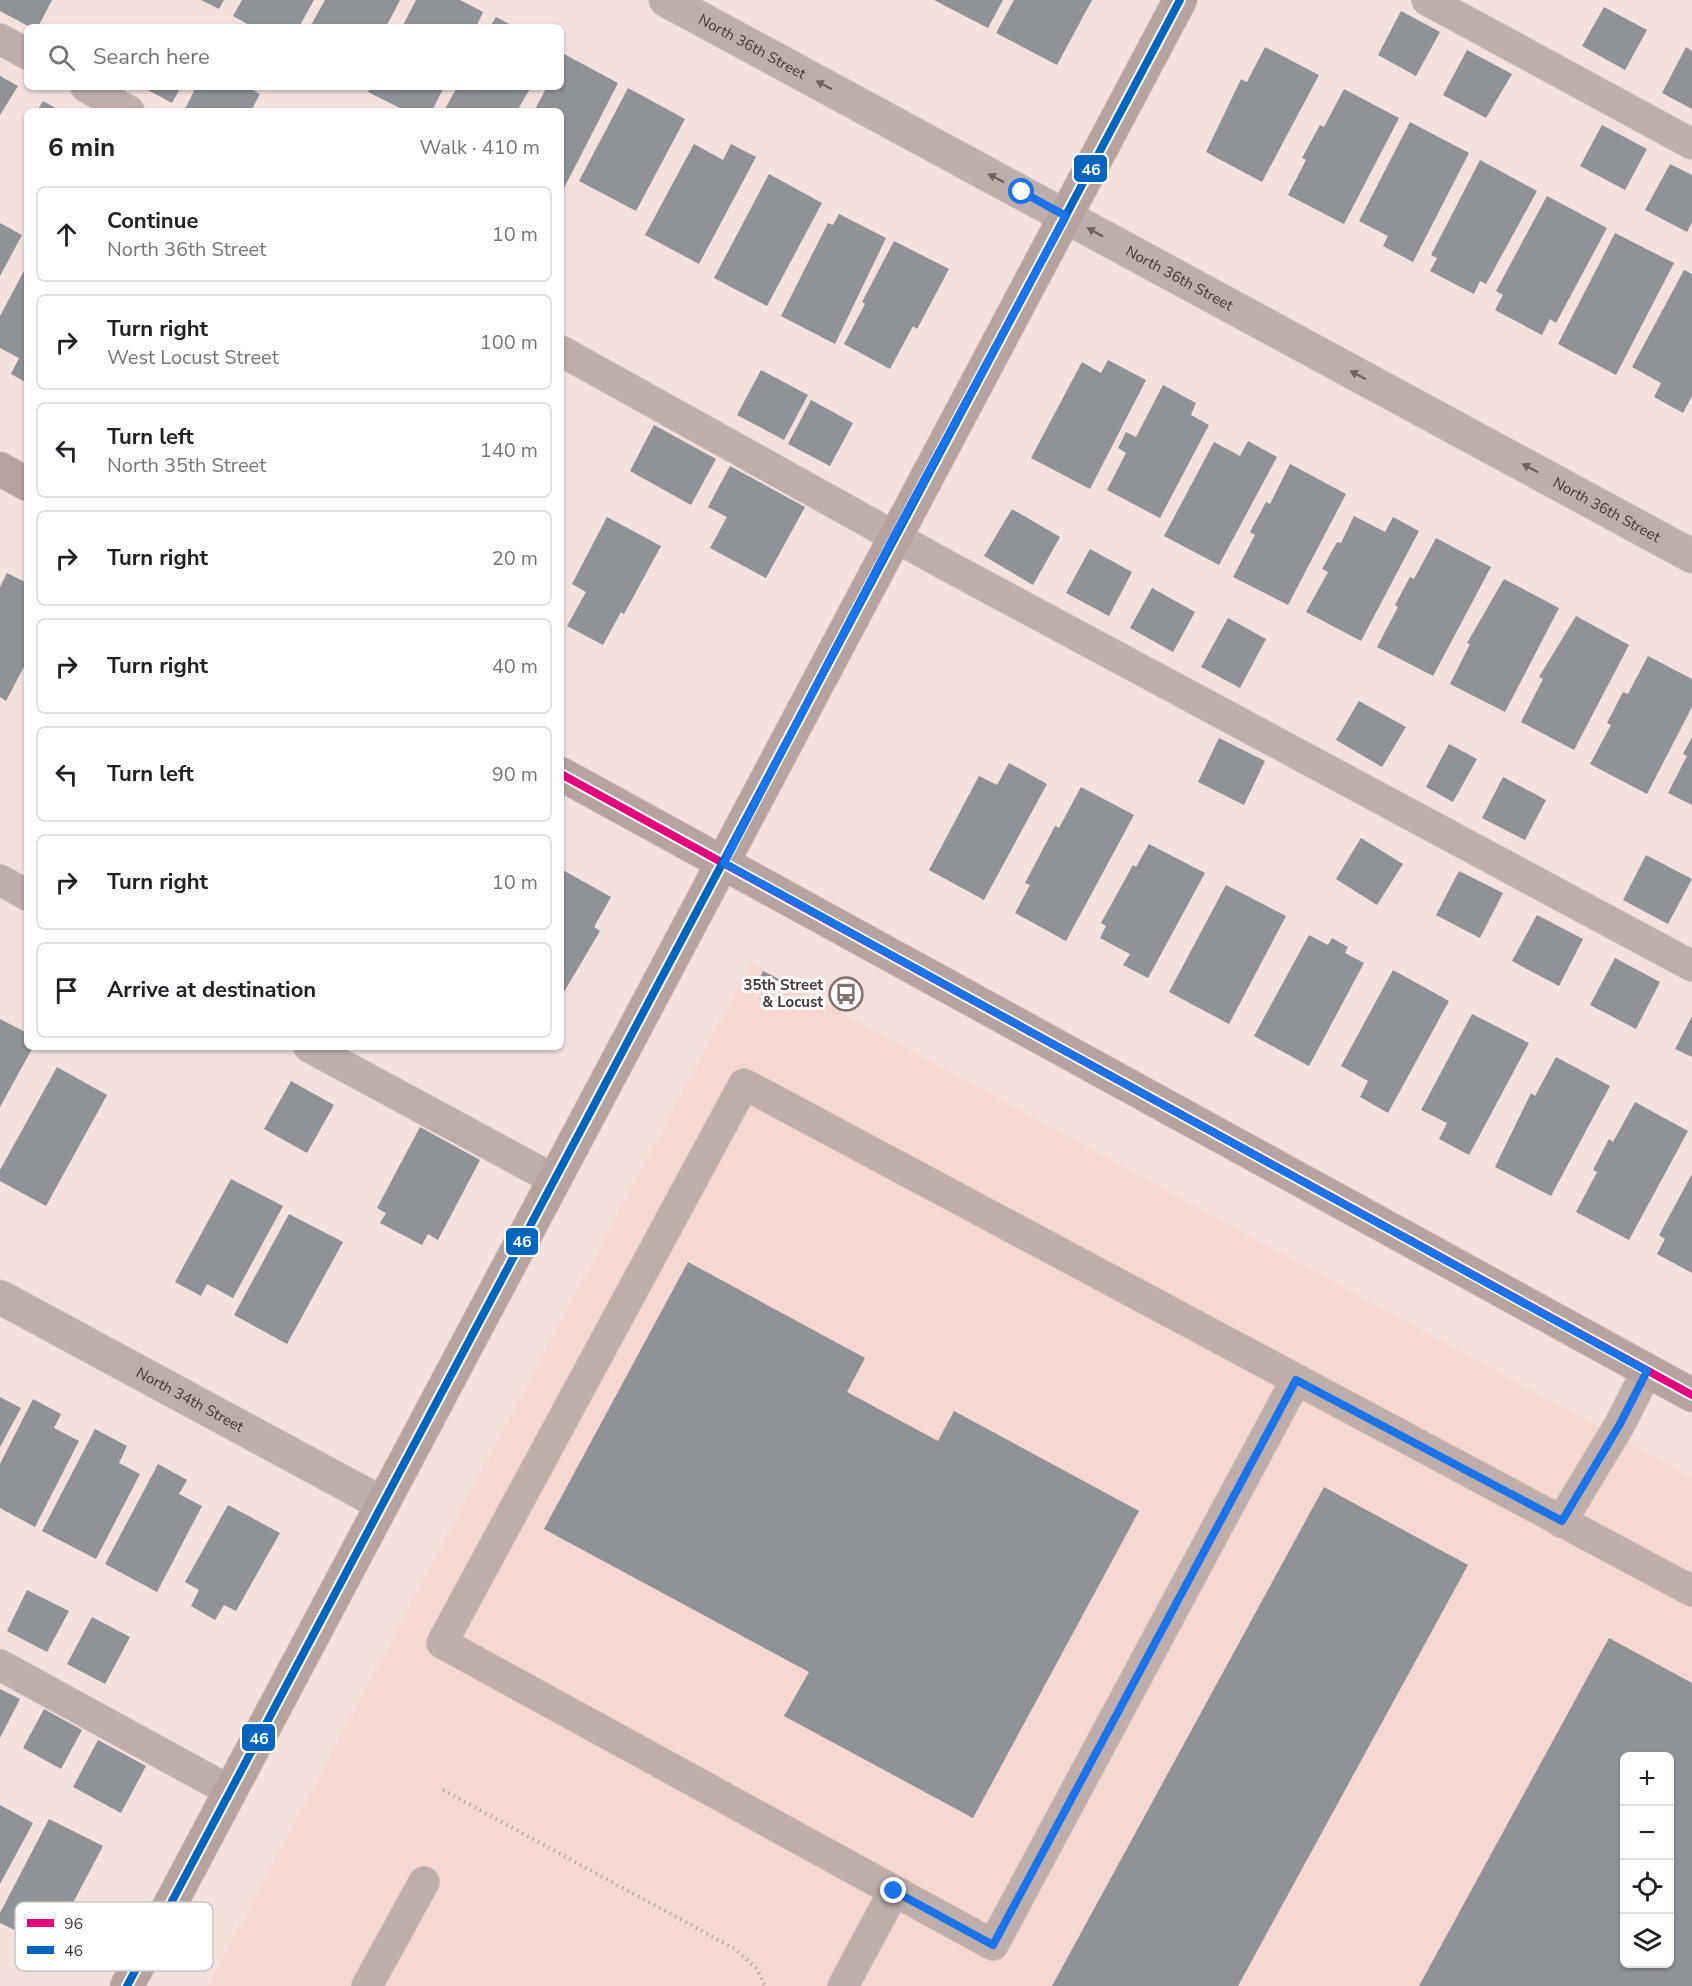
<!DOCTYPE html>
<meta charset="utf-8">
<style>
body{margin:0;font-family:"Nunito Sans",sans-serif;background:#f2f2f2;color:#202124}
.controls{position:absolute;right:18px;bottom:18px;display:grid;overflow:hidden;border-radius:9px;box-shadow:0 2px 4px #0004}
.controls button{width:54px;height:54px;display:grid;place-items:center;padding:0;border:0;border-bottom:2px solid #e0e0e0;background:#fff;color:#202124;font:30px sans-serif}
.stop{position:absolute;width:18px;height:18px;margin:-14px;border:4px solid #1a73e8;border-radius:50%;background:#fff}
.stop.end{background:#1a73e8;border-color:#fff;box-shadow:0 2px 6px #0008}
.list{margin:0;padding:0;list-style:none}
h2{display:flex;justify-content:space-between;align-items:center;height:78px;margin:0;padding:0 24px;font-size:26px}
h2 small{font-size:20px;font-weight:400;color:#757577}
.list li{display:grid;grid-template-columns:39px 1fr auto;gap:18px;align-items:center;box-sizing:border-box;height:96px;margin:0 12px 12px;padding:0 12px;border:2px solid #e0e0e0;border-radius:9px}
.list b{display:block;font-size:22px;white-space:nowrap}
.list p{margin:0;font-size:20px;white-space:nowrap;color:#757577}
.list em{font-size:20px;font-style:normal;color:#757577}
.icon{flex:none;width:33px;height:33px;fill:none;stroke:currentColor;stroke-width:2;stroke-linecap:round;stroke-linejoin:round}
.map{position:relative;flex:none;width:1692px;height:1986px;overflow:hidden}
.search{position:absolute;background:#fff;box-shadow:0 2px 4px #0004;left:24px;top:24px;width:540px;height:66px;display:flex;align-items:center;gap:15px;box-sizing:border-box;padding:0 21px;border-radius:9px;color:#757577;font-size:22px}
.panel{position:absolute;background:#fff;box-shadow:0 2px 4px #0004;left:24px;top:108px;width:540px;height:942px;border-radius:9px}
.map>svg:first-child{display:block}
.built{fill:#f6d7d1;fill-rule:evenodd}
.building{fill:#8f9296;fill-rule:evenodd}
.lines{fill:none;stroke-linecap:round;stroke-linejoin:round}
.lane-casing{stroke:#cbbdba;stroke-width:32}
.street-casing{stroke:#cbbdba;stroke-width:35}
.secondary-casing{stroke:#cbbdba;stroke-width:35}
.path{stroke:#b8aaa8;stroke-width:4;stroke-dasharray:1.5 4.5;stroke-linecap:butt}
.lane{stroke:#bdaeab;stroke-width:30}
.street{stroke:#bdaeab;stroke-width:33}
.secondary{stroke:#b5a39f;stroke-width:33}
.bus-1-casing{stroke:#fff;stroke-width:12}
.bus-2-casing{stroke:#fff;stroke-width:12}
.bus-1{stroke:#e5007d;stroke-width:8}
.bus-2{stroke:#0065bd;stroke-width:8}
.oneway{fill:#6e615e}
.route{stroke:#1a73e8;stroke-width:8}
.labels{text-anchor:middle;stroke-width:6;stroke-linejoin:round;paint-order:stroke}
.street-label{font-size:15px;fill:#443735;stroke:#fff}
.poi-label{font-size:15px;font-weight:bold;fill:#443735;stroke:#fff;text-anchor:end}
.key{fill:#fff;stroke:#c7c3c2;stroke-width:1.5}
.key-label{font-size:16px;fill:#443735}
.line-badge{stroke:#fff;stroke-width:2}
.badge-label{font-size:16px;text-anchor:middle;font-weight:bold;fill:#fff}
</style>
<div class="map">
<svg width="1692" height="1986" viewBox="0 0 1692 1986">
<rect width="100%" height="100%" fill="#f3e1de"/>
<path class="built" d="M 751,963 L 1692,1478 L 1692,1986 L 208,1986 ZM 1624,1756 L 1670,1756 L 1670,1964 L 1624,1964 Z"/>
<g class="building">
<polygon points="0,0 52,0 38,27 30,27 0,11"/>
<polygon points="201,0 224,0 219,9"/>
<polygon points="242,0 314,0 299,27 253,27 233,16"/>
<polygon points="325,0 400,0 386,27 310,27"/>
<polygon points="416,0 460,0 483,12 476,27 402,27"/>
<polygon points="934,0 1003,0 988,28"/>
<polygon points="1014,0 1092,0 1057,65 996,33"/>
<polygon points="1604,7 1647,30 1625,70 1582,46"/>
<polygon points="1401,11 1440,32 1416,76 1378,55"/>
<polygon points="496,17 515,27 490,27"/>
<polygon points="1265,47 1319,75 1262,182 1206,152 1241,79 1247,82"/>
<polygon points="1686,47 1692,51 1692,109 1662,93"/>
<polygon points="1467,50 1512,74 1486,118 1443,95"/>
<polygon points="564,54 618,83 561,194 561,111 534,111 547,87 561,87 561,60"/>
<polygon points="0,76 18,86 0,115"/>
<polygon points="142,87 181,87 172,103"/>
<polygon points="196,87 247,87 260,94 251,111 184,111"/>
<polygon points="371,87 444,87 432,111 406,111 368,92"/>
<polygon points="457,87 531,87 517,111 444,111"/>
<polygon points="628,88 685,119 636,211 579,181"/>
<polygon points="1344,89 1399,118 1344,224 1288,195 1306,160 1302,158 1320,125 1324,127"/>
<polygon points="43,101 61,111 37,111"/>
<polygon points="1410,122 1469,153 1413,262 1383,246 1388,236 1359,221"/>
<polygon points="1602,125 1647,149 1625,190 1580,166"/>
<polygon points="694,144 723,160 731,144 756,157 699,264 645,235"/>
<polygon points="1480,160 1537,191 1486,284 1480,281 1474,294 1430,271 1437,258 1431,255"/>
<polygon points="1670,164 1692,175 1692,222 1687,232 1645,210"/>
<polygon points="769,174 822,203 767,306 714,278"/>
<polygon points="1547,196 1607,228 1556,323 1550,319 1542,335 1495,310 1503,295 1496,291"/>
<polygon points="839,214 886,238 835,344 781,316 828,223 833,225"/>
<polygon points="0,223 22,235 0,276"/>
<polygon points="1615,233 1674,263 1616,375 1558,344"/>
<polygon points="894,241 949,269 917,329 913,326 890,369 844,344 865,304 862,302"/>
<polygon points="25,269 27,270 27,383 11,374 19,358 0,348 0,316"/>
<polygon points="1684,270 1692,274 1692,396 1683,413 1654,397 1661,383 1632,367"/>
<polygon points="1108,360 1146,380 1090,489 1031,458 1082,362 1101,373"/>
<polygon points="761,370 808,395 784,440 737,415"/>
<polygon points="1163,385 1196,403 1191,415 1209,425 1160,518 1107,490 1126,453 1118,448 1126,432 1136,437"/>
<polygon points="811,400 853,423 830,466 788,444"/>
<polygon points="654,425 716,459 691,505 630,471"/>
<polygon points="1248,441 1277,457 1219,565 1164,536 1214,442 1240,456"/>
<polygon points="1290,464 1346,494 1288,605 1233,577 1255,535 1250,532 1266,502 1270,504"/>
<polygon points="730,466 805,507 766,578 710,548 727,517 708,507"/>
<polygon points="1012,509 1060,537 1033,585 984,556"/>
<polygon points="1354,516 1385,532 1393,517 1419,531 1361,641 1306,612 1328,572 1322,569 1337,542 1341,543"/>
<polygon points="607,517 661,546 624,614 621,612 603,645 567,626 586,592 572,584"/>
<polygon points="1436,538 1491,567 1433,676 1377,647 1398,607 1395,605 1410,577 1414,579"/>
<polygon points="1090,549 1132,572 1109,616 1066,593"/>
<polygon points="7,573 27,583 27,661 6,701 0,697 0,587"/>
<polygon points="1504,579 1559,608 1505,712 1450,684 1470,644 1467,643"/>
<polygon points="1152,588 1195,612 1173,652 1130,628"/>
<polygon points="1576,616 1629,645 1574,750 1521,722 1543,679 1539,677"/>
<polygon points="1228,618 1266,639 1240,688 1201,667"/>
<polygon points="1648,656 1692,679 1692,707 1647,794 1590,764 1611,725 1607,723 1623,692 1628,694"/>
<polygon points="1359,701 1406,727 1382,767 1336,740"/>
<polygon points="1692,737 1692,805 1668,793 1687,756 1683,754"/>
<polygon points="1219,738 1265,761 1244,805 1198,782"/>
<polygon points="1449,744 1477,759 1453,802 1426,787"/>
<polygon points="1009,763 1047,784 984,900 929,870 979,776 997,785"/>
<polygon points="1503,777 1546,800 1525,840 1482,818"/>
<polygon points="1081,787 1134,815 1066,941 1015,913 1030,885 1025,883 1055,826 1059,828"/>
<polygon points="1361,838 1403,864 1377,905 1336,879"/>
<polygon points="1149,844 1205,873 1148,978 1123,965 1130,954 1100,938 1106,926 1101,923 1133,865 1136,867"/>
<polygon points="1646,855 1692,879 1668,924 1623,900"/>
<polygon points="561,869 611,897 594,927 600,931 561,997"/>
<polygon points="1459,871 1503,893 1480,938 1436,915"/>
<polygon points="1226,885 1286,916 1229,1024 1169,992"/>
<polygon points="1537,915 1583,939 1559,986 1512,961"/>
<polygon points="1309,935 1328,945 1332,938 1348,947 1345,953 1364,963 1309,1066 1254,1036"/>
<polygon points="1615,958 1660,982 1636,1029 1590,1005"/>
<polygon points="1393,970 1449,1001 1388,1113 1360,1097 1368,1081 1341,1066"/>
<polygon points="763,971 779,979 774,988 759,980"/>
<polygon points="1472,1014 1529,1043 1469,1155 1439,1139 1447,1123 1421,1110"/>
<polygon points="1692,1016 1692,1057 1675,1049"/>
<polygon points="0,1019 27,1033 27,1047 33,1047 0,1107"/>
<polygon points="1556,1057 1610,1086 1551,1196 1495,1167 1531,1093 1535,1096"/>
<polygon points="57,1067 107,1095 46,1206 0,1181 0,1170"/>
<polygon points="291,1081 334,1105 307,1153 264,1129"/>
<polygon points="1635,1102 1688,1131 1629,1240 1576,1212 1597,1172 1593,1170 1609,1139 1613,1142"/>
<polygon points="420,1127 480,1160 438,1240 428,1234 422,1245 380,1223 386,1213 377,1208"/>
<polygon points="1692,1174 1692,1273 1657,1254 1665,1239 1659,1235"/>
<polygon points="231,1179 283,1206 233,1298 207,1284 201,1296 175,1282"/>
<polygon points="289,1214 343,1242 287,1344 234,1315"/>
<polygon points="688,1262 865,1358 847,1392 938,1441 954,1411 1139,1511 973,1818 784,1716 809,1672 544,1529"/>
<polygon points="0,1397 21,1408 0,1447"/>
<polygon points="33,1399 61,1414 54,1428 79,1441 35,1527 0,1508 0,1464"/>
<polygon points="95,1429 127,1446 119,1463 140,1474 96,1559 42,1531"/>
<polygon points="158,1464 187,1480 179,1494 202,1506 157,1592 105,1564"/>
<polygon points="1324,1487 1468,1565 1238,1986 1052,1986"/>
<polygon points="228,1505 280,1533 236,1611 224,1605 215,1620 191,1606 199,1590 185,1582"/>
<polygon points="27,1590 69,1611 47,1652 7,1631"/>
<polygon points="92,1617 130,1637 105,1684 67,1664"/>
<path d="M 1609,1638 L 1692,1683 L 1692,1986 L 1419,1986 ZM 1624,1756 L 1670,1756 L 1670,1964 L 1624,1964 Z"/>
<polygon points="0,1689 20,1699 0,1738"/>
<polygon points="44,1709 82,1730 61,1769 23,1748"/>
<polygon points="98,1740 146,1766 121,1813 73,1787"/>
<polygon points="0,1805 33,1823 0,1884"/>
<polygon points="49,1819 103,1846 56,1935 28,1921 21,1933 0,1923 0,1913"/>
</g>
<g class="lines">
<g class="lane-casing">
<g id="lane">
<polyline points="1427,0 1692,144"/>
<polyline points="0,39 27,54"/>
<polyline points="86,87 129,111"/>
<polyline points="561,351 944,564 1692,966"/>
<polyline points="0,880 27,895"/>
<polyline points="309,1047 555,1180"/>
<polyline points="1296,1380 993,1945 442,1643 744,1084 1692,1591"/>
<polyline points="1561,1522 1620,1424 1647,1371"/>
<polyline points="0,1665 230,1791"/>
<polyline points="367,1986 424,1882"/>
<polyline points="843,1986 894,1891"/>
</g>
</g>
<g class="street-casing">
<g id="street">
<path id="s1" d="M 666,0 L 1692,556"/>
<path id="s2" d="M 0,1297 L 381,1503"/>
</g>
</g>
<g class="secondary-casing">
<g id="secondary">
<polyline points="0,469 27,484"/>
<polyline points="561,774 1692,1395"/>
<polyline points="127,1986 1180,0"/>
</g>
</g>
<polyline class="path" points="443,1790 735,1949 757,1969 765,1986"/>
<use href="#lane" class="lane"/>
<use href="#street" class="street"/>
<use href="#secondary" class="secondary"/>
<g class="bus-1-casing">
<polyline id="bus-1" points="561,774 1692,1395"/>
</g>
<g class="bus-2-casing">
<polyline id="bus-2" points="127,1986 1180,0"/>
</g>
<use href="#bus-1" class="bus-1"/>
<use href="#bus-2" class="bus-2"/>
</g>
<defs><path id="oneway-solid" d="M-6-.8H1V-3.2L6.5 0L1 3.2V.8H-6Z" transform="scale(1.5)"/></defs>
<g class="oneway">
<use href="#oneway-solid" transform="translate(824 85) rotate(-152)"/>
<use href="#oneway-solid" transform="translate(996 178) rotate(-152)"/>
<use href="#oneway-solid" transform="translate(1095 232) rotate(-151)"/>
<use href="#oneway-solid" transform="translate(1358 375) rotate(-152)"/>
<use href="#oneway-solid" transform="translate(1530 468) rotate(-152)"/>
</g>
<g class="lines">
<polyline class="route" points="894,1891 993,1945 1296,1380 1562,1521 1620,1424 1647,1371 724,863 894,536 1066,216 1022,192"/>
</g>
<defs>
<g id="bus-ring" transform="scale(1.725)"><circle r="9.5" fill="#fff" stroke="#817270" stroke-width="1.5"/><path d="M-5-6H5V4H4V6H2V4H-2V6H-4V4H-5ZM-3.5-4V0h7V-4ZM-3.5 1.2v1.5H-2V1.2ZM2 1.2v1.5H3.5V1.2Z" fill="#817270"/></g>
</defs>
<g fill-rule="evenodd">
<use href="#bus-ring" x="846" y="994"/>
</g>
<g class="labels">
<g class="street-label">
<text dy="5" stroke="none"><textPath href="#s1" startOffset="98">North 36th Street</textPath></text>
<text dy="5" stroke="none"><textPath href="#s1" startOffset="584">North 36th Street</textPath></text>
<text dy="5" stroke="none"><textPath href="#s1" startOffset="1070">North 36th Street</textPath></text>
<text dy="5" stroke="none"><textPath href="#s2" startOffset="216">North 34th Street</textPath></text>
</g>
<g class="poi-label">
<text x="823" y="990">35th Street<tspan x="823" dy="17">&amp; Locust</tspan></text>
</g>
</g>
<rect x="15" y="1902" width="198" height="69" rx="9" class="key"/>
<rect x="27" y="1919" width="27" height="8" fill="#e5007d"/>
<rect x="27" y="1946" width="27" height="8" fill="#0065bd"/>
<g class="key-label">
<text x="64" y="1929">96</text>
<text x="64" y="1956">46</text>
</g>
<g class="line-badge">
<rect x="1073" y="154" width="35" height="29" rx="6" fill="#0065bd"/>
<rect x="505" y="1227" width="34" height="29" rx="6" fill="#0065bd"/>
<rect x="241" y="1723" width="35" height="29" rx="6" fill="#0065bd"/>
</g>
<g class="badge-label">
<text x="1091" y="175">46</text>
<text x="522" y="1247">46</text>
<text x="259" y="1744">46</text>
</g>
</svg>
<div class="controls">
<button>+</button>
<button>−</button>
<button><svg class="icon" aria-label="locate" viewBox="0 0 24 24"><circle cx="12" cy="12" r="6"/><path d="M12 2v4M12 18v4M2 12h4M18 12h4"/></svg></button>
<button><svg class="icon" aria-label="layers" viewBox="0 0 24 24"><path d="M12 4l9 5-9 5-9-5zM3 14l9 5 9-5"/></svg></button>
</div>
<div class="stop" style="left:1022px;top:192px"></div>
<div class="stop end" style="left:894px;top:1891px"></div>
<div class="search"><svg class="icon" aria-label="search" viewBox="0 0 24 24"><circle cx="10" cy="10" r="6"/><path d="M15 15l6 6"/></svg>Search here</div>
<section class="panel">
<h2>6 min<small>Walk · 410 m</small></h2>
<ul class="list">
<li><svg class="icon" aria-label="ahead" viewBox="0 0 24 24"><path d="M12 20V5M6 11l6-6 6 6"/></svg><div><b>Continue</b><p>North 36th Street</p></div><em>10 m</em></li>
<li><svg class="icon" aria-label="right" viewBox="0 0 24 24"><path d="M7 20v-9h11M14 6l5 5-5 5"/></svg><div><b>Turn right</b><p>West Locust Street</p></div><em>100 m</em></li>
<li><svg class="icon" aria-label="left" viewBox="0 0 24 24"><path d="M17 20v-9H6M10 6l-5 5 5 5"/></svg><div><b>Turn left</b><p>North 35th Street</p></div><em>140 m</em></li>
<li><svg class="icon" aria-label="right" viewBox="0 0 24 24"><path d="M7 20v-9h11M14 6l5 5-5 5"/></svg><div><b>Turn right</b></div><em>20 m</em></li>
<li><svg class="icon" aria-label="right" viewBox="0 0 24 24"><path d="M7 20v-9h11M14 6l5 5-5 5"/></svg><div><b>Turn right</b></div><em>40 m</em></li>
<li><svg class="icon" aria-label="left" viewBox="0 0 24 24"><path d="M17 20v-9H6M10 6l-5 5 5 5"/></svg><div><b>Turn left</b></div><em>90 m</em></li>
<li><svg class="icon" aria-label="right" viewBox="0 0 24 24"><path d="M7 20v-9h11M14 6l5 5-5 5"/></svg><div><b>Turn right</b></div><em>10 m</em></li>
<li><svg class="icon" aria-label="arrive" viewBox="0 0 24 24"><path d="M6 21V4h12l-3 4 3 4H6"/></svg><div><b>Arrive at destination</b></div></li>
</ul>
</section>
</div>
